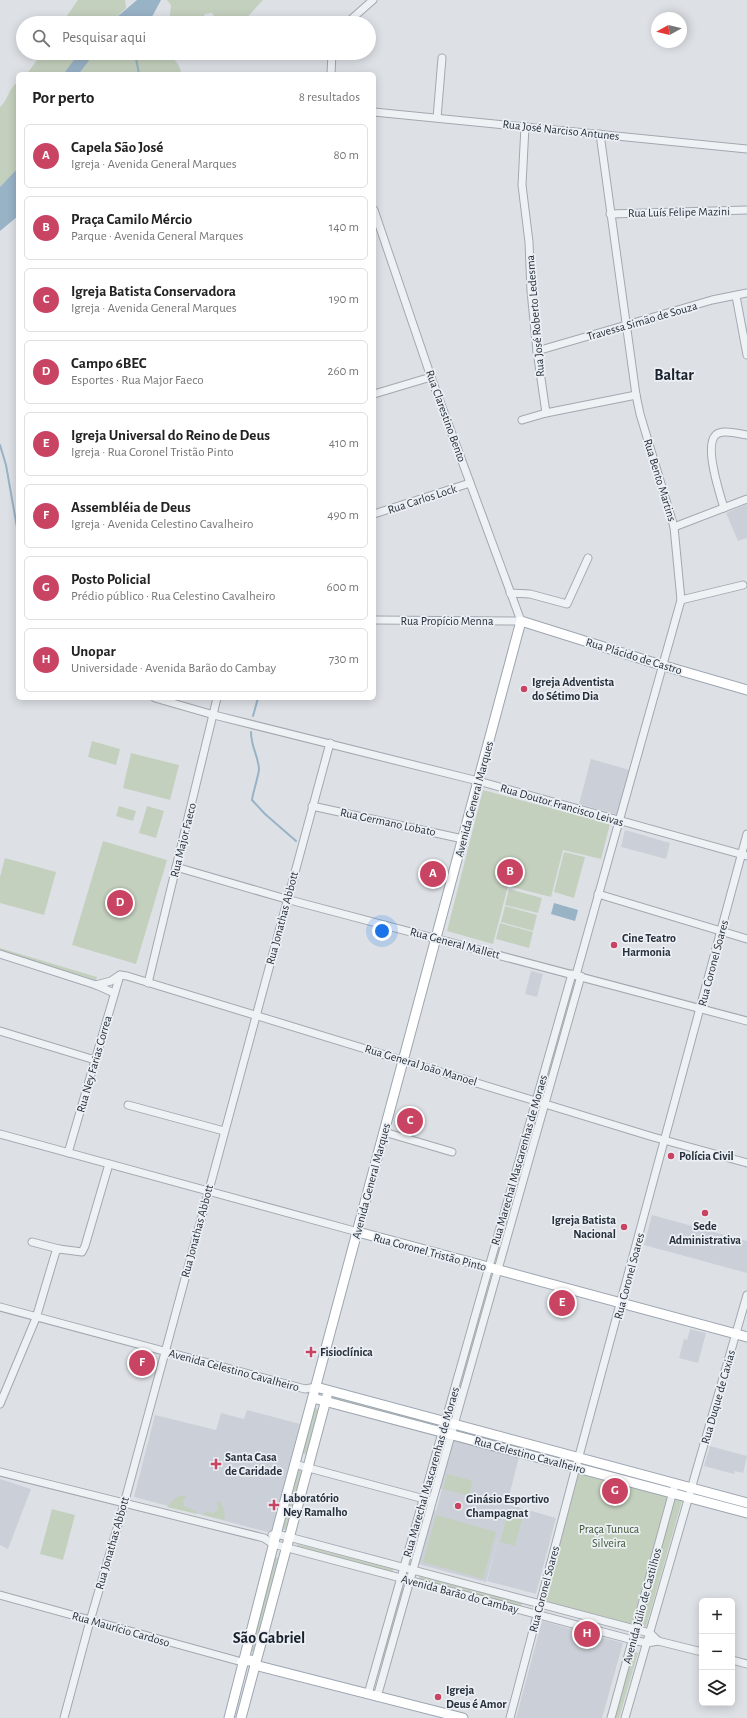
<!DOCTYPE html>
<html lang="pt">
<meta charset="utf-8">
<style>
body{margin:0;font-family:"Alegreya Sans",sans-serif;background:#f2f2f2;color:#222}
.controls{position:absolute;right:12px;bottom:12px;display:grid;overflow:hidden;border-radius:6px;box-shadow:0 2px 10px #0003}
.controls button{width:36px;height:36px;display:grid;place-items:center;padding:0;border:0;border-bottom:1px solid #e0e0e0;background:#fff;color:#222;font:20px sans-serif}
.compass{position:absolute;left:651px;top:12px;width:36px;height:36px;border-radius:50%;background:#fff;box-shadow:0 2px 10px #0003;rotate:262deg}
.you{position:absolute;left:382px;top:931px;width:14px;height:14px;margin:-10px;border:3px solid #fff;border-radius:50%;background:#1a73e8;box-shadow:0 0 0 6px #1a73e833}
.badge{display:grid;place-items:center;width:26px;height:26px;border-radius:50%;background:#c94462;color:#fff;font-size:13px;font-weight:700}
.pin{position:absolute;translate:-50% -50%;border:2px solid #fff;box-shadow:0 1px 4px #0006}
.list{margin:0;padding:0;list-style:none}
h2{display:flex;justify-content:space-between;align-items:center;height:52px;margin:0;padding:0 16px;font-size:17px}
h2 small{font-size:13px;font-weight:400;color:#767676}
.list li{display:grid;grid-template-columns:26px 1fr auto;gap:12px;align-items:center;box-sizing:border-box;height:64px;margin:0 8px 8px;padding:0 8px;border:1px solid #e0e0e0;border-radius:6px}
.list b{display:block;font-size:15px;white-space:nowrap}
.list p{margin:0;font-size:13px;white-space:nowrap;color:#767676}
.list em{font-size:13px;font-style:normal;color:#767676}
.icon{flex:none;width:22px;height:22px;fill:none;stroke:currentColor;stroke-width:2;stroke-linecap:round;stroke-linejoin:round}
.map{position:relative;flex:none;width:747px;height:1718px;overflow:hidden}
.search{position:absolute;background:#fff;box-shadow:0 2px 10px #0003;left:16px;top:16px;width:360px;height:44px;display:flex;align-items:center;gap:10px;box-sizing:border-box;padding:0 14px;border-radius:22px;color:#767676;font-size:15px}
.panel{position:absolute;background:#fff;box-shadow:0 2px 10px #0003;left:16px;top:72px;width:360px;height:628px;border-radius:6px}
.map>svg:first-child{display:block}
.built{fill:#cbd0d8}
.green{fill:#c4d0be}
.water{fill:#98b2c6}
.lines{fill:none;stroke-linecap:round;stroke-linejoin:round}
.stream{stroke:#98b2c6;stroke-width:2}
.river{stroke:#98b2c6;stroke-width:12}
.minor-casing{stroke:#a3a8b0;stroke-width:9}
.major-casing{stroke:#9da6b1;stroke-width:11}
.minor{stroke:#eff2f5;stroke-width:7}
.major{stroke:#fff;stroke-width:9}
.poi-dot{fill:#c94462;stroke:#ecf0f4;stroke-width:1.5}
.labels{text-anchor:middle;stroke-width:3.5;stroke-linejoin:round;paint-order:stroke}
.street-label{font-size:12px;fill:#27303c;stroke:#ecf0f4}
.poi-label{font-size:12px;font-weight:bold;fill:#27303c;stroke:#ecf0f4;text-anchor:start}
.park-label{font-size:12px;fill:#3e5735;stroke:#ecf0f4}
.district-label{font-size:16px;font-weight:bold;fill:#19212d;stroke:#ecf0f4}
</style>
<div class="map">
<svg width="747" height="1718" viewBox="0 0 747 1718">
<rect width="100%" height="100%" fill="#dde1e6"/>
<g class="built">
<polygon points="747,504 747,538 738,541 726,513"/>
<polygon points="591,759 630,770 618,815 579,804"/>
<polygon points="625,830 670,843 666,859 621,847"/>
<polygon points="531,971 543,974 537,997 525,994"/>
<polygon points="652,1215 747,1241 747,1273 644,1245"/>
<polygon points="690,1329 706,1333 698,1363 679,1358 684,1339 687,1340"/>
<polygon points="247,1410 300,1424 271,1533 134,1497 155,1415 216,1430 221,1413 244,1419"/>
<polygon points="453,1439 519,1457 507,1504 556,1518 536,1594 487,1581 502,1524 486,1582 418,1564 432,1510 436,1511 442,1489 440,1488"/>
<polygon points="710,1446 747,1456 743,1473 735,1471 734,1474 704,1466"/>
<polygon points="0,1479 31,1489 8,1549 0,1545"/>
<polygon points="542,1621 623,1643 602,1718 516,1718"/>
</g>
<g class="green">
<polygon points="78,0 125,0 126,8 110,23 62,23"/>
<polygon points="167,0 263,0 242,23 233,21 230,23 215,23 214,16 212,13 205,14 201,20 201,23 166,23 170,15 171,5"/>
<path d="M 42,53 L 85,53 L 85,56 L 95,53 L 167,53 C 173,59 181,64 181,74 L 27,74 Z"/>
<polygon points="175,53 213,53 213,56 202,60 194,56 186,60"/>
<path d="M 18,82 L 18,168 L 0,187 L 0,107 C 9,99 7,90 18,82 Z"/>
<polygon points="92,741 120,749 116,765 88,757"/>
<polygon points="131,753 179,765 170,800 123,788"/>
<polygon points="483,790 610,824 601,859 563,850 551,897 508,886 493,944 447,931"/>
<polygon points="119,806 136,811 133,821 116,816"/>
<polygon points="147,806 164,811 156,838 139,833"/>
<polygon points="103,841 167,860 136,964 72,945"/>
<polygon points="564,852 585,857 574,898 554,892"/>
<polygon points="5,858 56,872 44,915 0,903 0,877"/>
<polygon points="509,889 542,898 538,913 505,905"/>
<polygon points="505,906 537,915 533,931 501,922"/>
<polygon points="500,923 533,932 529,948 496,939"/>
<polygon points="0,948 97,977 96,980 0,951"/>
<polygon points="572,985 575,986 544,1096 540,1095"/>
<polygon points="536,1112 539,1113 497,1261 494,1260"/>
<polygon points="490,1279 492,1280 453,1416 450,1415"/>
<polygon points="331,1396 435,1424 435,1426 331,1398"/>
<polygon points="313,1407 318,1409 306,1454 301,1453"/>
<polygon points="462,1431 562,1457 561,1460 461,1433"/>
<polygon points="297,1469 302,1471 287,1530 281,1529"/>
<polygon points="579,1471 668,1495 631,1627 544,1603"/>
<polygon points="447,1474 473,1481 469,1496 443,1489"/>
<polygon points="188,1495 183,1500 184,1506 196,1511 197,1514 167,1507 176,1497"/>
<polygon points="677,1498 682,1501 646,1627 642,1628 639,1624 675,1499"/>
<polygon points="220,1501 224,1509 225,1520 203,1515 205,1512 212,1513 218,1511 217,1502"/>
<polygon points="423,1508 426,1509 413,1558 410,1557"/>
<polygon points="52,1509 75,1515 63,1560 40,1554"/>
<polygon points="508,1512 523,1516 515,1546 500,1542"/>
<polygon points="436,1515 496,1532 483,1579 423,1562"/>
<polygon points="297,1544 393,1569 393,1572 297,1548"/>
<polygon points="274,1557 278,1558 253,1652 249,1651"/>
<polygon points="419,1576 522,1603 521,1607 419,1580"/>
<polygon points="400,1587 406,1589 385,1661 380,1659"/>
<polygon points="634,1650 638,1653 619,1718 613,1718"/>
</g>
<g class="water">
<polygon points="137,0 161,0 153,15 145,23 110,23"/>
<polygon points="18,168 18,216 0,231 0,187"/>
<polygon points="554,903 578,910 575,921 551,914"/>
</g>
<g class="lines">
<g class="stream">
<polyline points="135,53 139,74"/>
<polyline points="0,445 6,465 18,533"/>
<polyline points="253,716 258,698"/>
<path d="M 251,732 C 251,747 258,755 259,769 C 259,774 253,792 252,800 L 265,814 L 296,841"/>
</g>
<polyline class="river" points="71,74 87,53"/>
<g class="minor-casing">
<g id="minor">
<polyline points="347,23 373,0"/>
<polyline points="331,74 332,53"/>
<polyline points="374,112 747,149"/>
<polyline points="437,118 442,58"/>
<polyline points="525,126 522,185 529,242 531,291 537,351 546,413 636,395"/>
<polyline points="374,210 431,377 521,621 374,620"/>
<polyline points="610,214 747,210"/>
<polyline points="736,296 747,355"/>
<polyline points="537,351 712,300 747,293"/>
<polyline points="374,394 431,377"/>
<polyline points="522,420 546,413"/>
<path d="M 724,508 C 720,494 701,439 719,433 C 727,430 739,434 747,435"/>
<polyline points="374,514 470,483"/>
<polyline points="674,527 747,499"/>
<polyline points="510,593 530,594 567,604 588,558"/>
<polyline points="681,600 743,585"/>
<polyline points="155,698 214,715 478,781 747,856"/>
<polyline points="312,806 463,839"/>
<polyline points="176,867 286,899 747,1021"/>
<polyline points="598,894 747,939"/>
<polyline points="0,954 96,985 114,993"/>
<polyline points="576,975 681,600 674,527 640,414 636,395 600,134"/>
<polyline points="148,983 217,698"/>
<polyline points="96,985 111,981 120,975 127,976 653,1137 747,1163"/>
<polyline points="0,1031 95,1060"/>
<polyline points="128,1105 224,1131"/>
<polyline points="384,1132 452,1152"/>
<polyline points="0,1134 358,1232"/>
<polyline points="68,1153 120,975"/>
<polyline points="32,1242 59,1249"/>
<polyline points="0,1307 305,1389 316,1387"/>
<polyline points="0,1404 36,1318 56,1251 59,1249 82,1252 85,1246 109,1164"/>
<polyline points="294,1464 428,1500"/>
<polyline points="0,1472 264,1538 273,1544 633,1640 647,1643 658,1641"/>
<polyline points="272,1535 276,1534 289,1537 642,1631 650,1633 658,1641 702,1652"/>
<polyline points="0,1595 242,1662"/>
<polyline points="732,1660 747,1664"/>
<polyline points="368,1694 572,974"/>
<polyline points="377,1697 581,976"/>
<polyline points="64,1718 90,1621 121,1515 330,743"/>
<polyline points="510,1718 576,1467 747,834"/>
<polyline points="611,1718 675,1484"/>
<polyline points="625,1718 747,1295"/>
</g>
</g>
<g class="major-casing">
<g id="major">
<polyline points="358,1232 747,1337"/>
<polyline points="316,1387 747,1503"/>
<polyline points="313,1398 747,1513"/>
<polyline points="242,1662 251,1660 255,1665 463,1718"/>
<polyline points="229,1718 279,1523 521,621 661,665 747,690"/>
<polyline points="241,1718 327,1396"/>
</g>
</g>
<use href="#minor" class="minor"/>
<use href="#major" class="major"/>
</g>
<g class="poi-dot">
<circle cx="524" cy="689" r="4"/>
<circle cx="614" cy="945" r="4"/>
<circle cx="671" cy="1156" r="4"/>
<circle cx="705" cy="1213" r="4"/>
<circle cx="624" cy="1227" r="4"/>
<path d="M309 1346h4v4h4v4h-4v4h-4v-4h-4v-4h4z"/>
<path d="M214 1458h4v4h4v4h-4v4h-4v-4h-4v-4h4z"/>
<path d="M272 1499h4v4h4v4h-4v4h-4v-4h-4v-4h4z"/>
<circle cx="458" cy="1506" r="4"/>
<circle cx="438" cy="1697" r="4"/>
</g>
<g class="labels">
<g class="street-label">
<text transform="translate(561 130) rotate(6)" y="4">Rua José Narciso Antunes</text>
<text transform="translate(679 212) rotate(-1)" y="4">Rua Luís Felipe Mazini</text>
<text transform="translate(535 316) rotate(-95)" y="4">Rua José Roberto Ledesma</text>
<text transform="translate(642 321) rotate(-16)" y="4">Travessa Simão de Souza</text>
<text transform="translate(446 416) rotate(70)" y="4">Rua Clarestino Bento</text>
<text transform="translate(660 480) rotate(73)" y="4">Rua Bento Martins</text>
<text transform="translate(422 499) rotate(-18)" y="4">Rua Carlos Lock</text>
<text x="447" y="625">Rua Propício Menna</text>
<text transform="translate(634 656) rotate(17)" y="4">Rua Plácido de Castro</text>
<text transform="translate(474 799) rotate(-75)" y="4">Avenida General Marques</text>
<text transform="translate(562 805) rotate(16)" y="4">Rua Doutor Francisco Leivas</text>
<text transform="translate(388 822) rotate(12)" y="4">Rua Germano Lobato</text>
<text transform="translate(183 840) rotate(-76)" y="4">Rua Major Faeco</text>
<text transform="translate(282 918) rotate(-75)" y="4">Rua Jonathas Abbott</text>
<text transform="translate(455 943) rotate(15)" y="4">Rua General Mallett</text>
<text transform="translate(713 963) rotate(-75)" y="4">Rua Coronel Soares</text>
<text transform="translate(94 1064) rotate(-74)" y="4">Rua Ney Farias Correa</text>
<text transform="translate(421 1065) rotate(17)" y="4">Rua General João Manoel</text>
<text transform="translate(519 1160) rotate(-74)" y="4">Rua Marechal Mascarenhas de Moraes</text>
<text transform="translate(371 1181) rotate(-75)" y="4">Avenida General Marques</text>
<text transform="translate(197 1231) rotate(-75)" y="4">Rua Jonathas Abbott</text>
<text transform="translate(430 1252) rotate(15)" y="4">Rua Coronel Tristão Pinto</text>
<text transform="translate(629 1276) rotate(-75)" y="4">Rua Coronel Soares</text>
<text transform="translate(234 1370) rotate(15)" y="4">Avenida Celestino Cavalheiro</text>
<text transform="translate(718 1397) rotate(-74)" y="4">Rua Duque de Caxias</text>
<text transform="translate(530 1455) rotate(15)" y="4">Rua Celestino Cavalheiro</text>
<text transform="translate(431 1472) rotate(-74)" y="4">Rua Marechal Mascarenhas de Moraes</text>
<text transform="translate(112 1543) rotate(-74)" y="4">Rua Jonathas Abbott</text>
<text transform="translate(544 1589) rotate(-75)" y="4">Rua Coronel Soares</text>
<text transform="translate(460 1594) rotate(15)" y="4">Avenida Barão do Cambay</text>
<text transform="translate(642 1606) rotate(-75)" y="4">Avenida Júlio de Castilhos</text>
<text transform="translate(121 1629) rotate(16)" y="4">Rua Maurício Cardoso</text>
</g>
<g class="poi-label">
<text x="532" y="686">Igreja Adventista<tspan x="532" dy="14">do Sétimo Dia</tspan></text>
<text x="622" y="942">Cine Teatro<tspan x="622" dy="14">Harmonia</tspan></text>
<text x="679" y="1160">Polícia Civil</text>
<text x="616" y="1224" text-anchor="end">Igreja Batista<tspan x="616" dy="14">Nacional</tspan></text>
<text x="705" y="1230" text-anchor="middle">Sede<tspan x="705" dy="14">Administrativa</tspan></text>
<text x="320" y="1356">Fisioclínica</text>
<text x="225" y="1461">Santa Casa<tspan x="225" dy="14">de Caridade</tspan></text>
<text x="283" y="1502">Laboratório<tspan x="283" dy="14">Ney Ramalho</tspan></text>
<text x="466" y="1503">Ginásio Esportivo<tspan x="466" dy="14">Champagnat</tspan></text>
<text x="446" y="1694">Igreja<tspan x="446" dy="14">Deus é Amor</tspan></text>
</g>
<g class="park-label">
<text x="609" y="1533">Praça Tunuca<tspan x="609" dy="14">Silveira</tspan></text>
</g>
<g class="district-label">
<text x="674" y="380">Baltar</text>
<text x="269" y="1643">São Gabriel</text>
</g>
</g>
</svg>
<div class="controls">
<button>+</button>
<button>−</button>
<button><svg class="icon" aria-label="layers" viewBox="0 0 24 24"><path d="M12 4l9 5-9 5-9-5zM3 14l9 5 9-5"/></svg></button>
</div>
<svg class="compass" viewBox="-18 -18 36 36"><path d="M0-13l5 13h-10z" fill="#e53935"/><path d="M0 13l5-13h-10z" fill="#767676"/></svg>
<div class="you"></div>
<div class="pin badge" style="left:433px;top:874px">A</div>
<div class="pin badge" style="left:510px;top:872px">B</div>
<div class="pin badge" style="left:410px;top:1121px">C</div>
<div class="pin badge" style="left:120px;top:903px">D</div>
<div class="pin badge" style="left:562px;top:1303px">E</div>
<div class="pin badge" style="left:142px;top:1363px">F</div>
<div class="pin badge" style="left:615px;top:1491px">G</div>
<div class="pin badge" style="left:587px;top:1634px">H</div>
<div class="search"><svg class="icon" aria-label="search" viewBox="0 0 24 24"><circle cx="10" cy="10" r="6"/><path d="M15 15l6 6"/></svg>Pesquisar aqui</div>
<section class="panel">
<h2>Por perto<small>8 resultados</small></h2>
<ul class="list">
<li><span class="badge">A</span><div><b>Capela São José</b><p>Igreja · Avenida General Marques</p></div><em>80 m</em></li>
<li><span class="badge">B</span><div><b>Praça Camilo Mércio</b><p>Parque · Avenida General Marques</p></div><em>140 m</em></li>
<li><span class="badge">C</span><div><b>Igreja Batista Conservadora</b><p>Igreja · Avenida General Marques</p></div><em>190 m</em></li>
<li><span class="badge">D</span><div><b>Campo 6BEC</b><p>Esportes · Rua Major Faeco</p></div><em>260 m</em></li>
<li><span class="badge">E</span><div><b>Igreja Universal do Reino de Deus</b><p>Igreja · Rua Coronel Tristão Pinto</p></div><em>410 m</em></li>
<li><span class="badge">F</span><div><b>Assembléia de Deus</b><p>Igreja · Avenida Celestino Cavalheiro</p></div><em>490 m</em></li>
<li><span class="badge">G</span><div><b>Posto Policial</b><p>Prédio público · Rua Celestino Cavalheiro</p></div><em>600 m</em></li>
<li><span class="badge">H</span><div><b>Unopar</b><p>Universidade · Avenida Barão do Cambay</p></div><em>730 m</em></li>
</ul>
</section>
</div>
